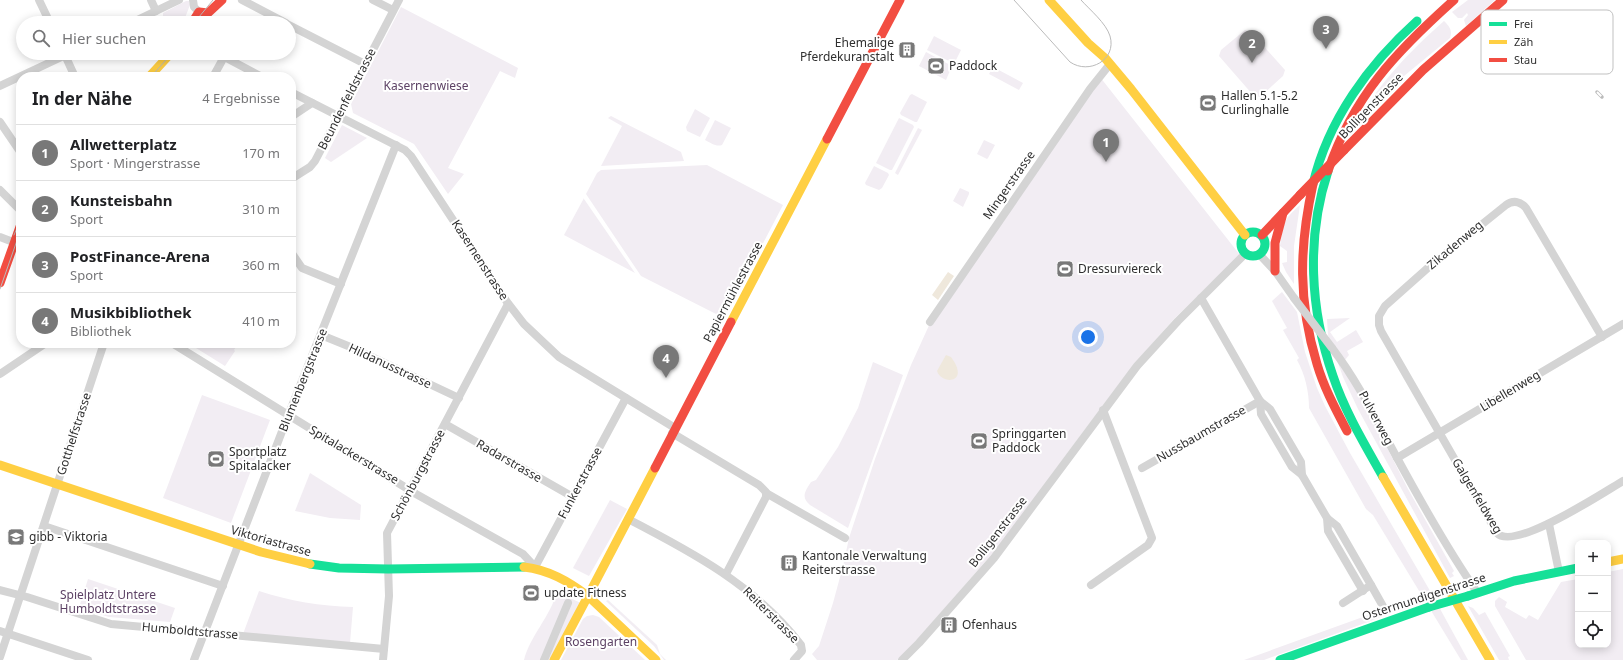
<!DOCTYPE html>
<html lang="de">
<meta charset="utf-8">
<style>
body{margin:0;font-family:"Noto Sans",sans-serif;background:#f2f2f2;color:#202124}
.controls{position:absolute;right:12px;bottom:12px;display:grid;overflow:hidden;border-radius:8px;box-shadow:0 2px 10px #0003}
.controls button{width:36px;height:36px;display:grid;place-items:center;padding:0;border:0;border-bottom:1px solid #e0e0e0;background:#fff;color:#202124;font:20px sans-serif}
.you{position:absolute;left:1088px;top:337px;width:14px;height:14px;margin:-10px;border:3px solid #fff;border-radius:50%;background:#1a73e8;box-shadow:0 0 0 6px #1a73e833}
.badge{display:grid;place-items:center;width:26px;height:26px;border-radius:50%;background:#787878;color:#fff;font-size:13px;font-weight:700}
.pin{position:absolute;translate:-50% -33px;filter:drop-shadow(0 1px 2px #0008)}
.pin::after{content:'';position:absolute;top:21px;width:14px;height:12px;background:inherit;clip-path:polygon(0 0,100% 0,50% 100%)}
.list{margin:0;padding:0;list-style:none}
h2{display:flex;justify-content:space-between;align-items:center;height:52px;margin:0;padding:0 16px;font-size:17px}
h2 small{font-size:13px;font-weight:400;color:#757577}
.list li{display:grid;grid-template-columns:26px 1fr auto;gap:12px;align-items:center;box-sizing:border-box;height:56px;padding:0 16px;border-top:1px solid #e0e0e0}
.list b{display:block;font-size:15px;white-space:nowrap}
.list p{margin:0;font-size:13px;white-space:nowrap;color:#757577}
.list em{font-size:13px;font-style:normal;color:#757577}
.icon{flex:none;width:22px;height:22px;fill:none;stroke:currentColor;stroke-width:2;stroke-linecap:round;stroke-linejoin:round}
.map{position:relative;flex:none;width:1623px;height:660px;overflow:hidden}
.search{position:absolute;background:#fff;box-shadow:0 2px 10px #0003;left:16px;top:16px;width:280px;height:44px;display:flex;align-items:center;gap:10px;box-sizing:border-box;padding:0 14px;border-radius:22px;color:#757577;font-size:15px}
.panel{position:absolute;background:#fff;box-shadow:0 2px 10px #0003;left:16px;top:72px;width:280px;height:276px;border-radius:16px}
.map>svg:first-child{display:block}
.green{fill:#f2edf3}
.water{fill:#efe8dc}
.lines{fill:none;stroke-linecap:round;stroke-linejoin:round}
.street{stroke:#d4d4d4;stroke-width:8}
.fast{stroke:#16e098;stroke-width:9}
.slow{stroke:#ffcf43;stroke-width:9}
.jam{stroke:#f24e42;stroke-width:9}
.tram{stroke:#bbb;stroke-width:1}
.rail-casing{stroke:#bbb;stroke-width:3.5}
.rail{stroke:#fff;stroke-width:2;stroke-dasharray:6;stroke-linecap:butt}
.street-bridge{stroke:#d4d4d4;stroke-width:8}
.fast-bridge{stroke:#16e098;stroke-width:9}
.jam-bridge{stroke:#f24e42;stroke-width:9}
.labels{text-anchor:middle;stroke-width:4;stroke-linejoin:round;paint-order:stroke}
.poi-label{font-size:12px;fill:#2f2f2f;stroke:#fff;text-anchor:start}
.park-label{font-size:12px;fill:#5d4265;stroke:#fff}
.street-label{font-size:12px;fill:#2f2f2f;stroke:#fff}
.key{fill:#fff;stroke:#c1c1c1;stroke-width:1}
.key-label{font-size:11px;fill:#2f2f2f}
</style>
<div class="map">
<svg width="1623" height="660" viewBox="0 0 1623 660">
<rect width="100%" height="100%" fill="#fff"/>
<g class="green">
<polygon points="1468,0 1495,0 1466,26 1464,20 1468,15 1467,13 1462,18 1458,18 1452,12"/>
<polygon points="186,1 189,1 190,5 183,23 171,23 163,19 163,13"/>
<polygon points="401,7 518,68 515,78 500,71 448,168 464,174 448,194 414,144 353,113 351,104"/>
<path d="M 1444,21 C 1449,26 1453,30 1450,38 L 1404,76 L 1355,126 C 1377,85 1410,51 1444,21 Z"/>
<polygon points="1245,30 1251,32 1285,70 1283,76 1260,97 1253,95 1219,56 1221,50"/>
<polygon points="934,36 961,50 955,62 953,63 927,50"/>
<polygon points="926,52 952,66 946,80 919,66"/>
<polygon points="993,67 1023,83 1019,90 989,74"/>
<polygon points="1100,77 1240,255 1175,318 1134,364 1063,459 1006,538 909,649 897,660 817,660 812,654 819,646 833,603 843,566 849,538 875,459 911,365 931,321"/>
<polygon points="912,94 927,102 917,122 915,122 901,115 900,113 910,95"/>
<polygon points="695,109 710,118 700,137 687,131 686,127"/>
<polygon points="611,116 681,152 684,161 601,166 622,126 608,118"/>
<polygon points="899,118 913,125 914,127 892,170 890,170 876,163"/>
<path d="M 715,120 L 731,128 L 722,145 C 716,147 711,143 705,140 Z"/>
<polygon points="342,125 367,138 331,162 325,158"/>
<polygon points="918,128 922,130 898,175 895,173"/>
<polygon points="984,140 995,145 988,158 987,159 977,154"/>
<polygon points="707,165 783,205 724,318 641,276 586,194 597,173 601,170"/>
<polygon points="874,166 888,173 889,175 882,188 879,190 866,185 865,183"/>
<polygon points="960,188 969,192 969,194 963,207 953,201"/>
<polygon points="584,198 584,199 635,273 564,235"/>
<path d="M 1300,205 L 1294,246 L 1294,284 L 1286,272 L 1282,263 L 1287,262 L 1287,251 L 1280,246 C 1284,223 1282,221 1300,205 Z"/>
<path d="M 1282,292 L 1297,312 L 1305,352 L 1317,388 L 1325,406 L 1350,453 L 1433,596 L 1468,660 L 1461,660 L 1373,515 L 1366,509 L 1309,408 C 1309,392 1305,374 1297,360 L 1299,358 L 1283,330 L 1287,328 L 1272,301 Z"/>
<polygon points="1350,318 1330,332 1337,342 1356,330 1363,342 1347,351 1349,355 1340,366 1357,389 1408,489 1454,571 1452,573 1454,576 1450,578 1358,409 1343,377 1328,335 1327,319"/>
<polygon points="188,343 238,343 234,350 235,351 225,366"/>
<path d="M 873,362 L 903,375 L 848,528 L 810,505 C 800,497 806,490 811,482 L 816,480 L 838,447 L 858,408 Z"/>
<polygon points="202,395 270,420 231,523 163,498"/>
<polygon points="310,473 361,505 360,520 330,518 295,511"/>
<polygon points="610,500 627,509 589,576 573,568"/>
<polygon points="1623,569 1623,660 1526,660 1495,606 1495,601 1499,597 1507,602 1505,607 1526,619 1529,615 1538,620 1561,582 1578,579 1578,645 1608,645 1608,572"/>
<polygon points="88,579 175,608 170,622 109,617 79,608 81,601 79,598 79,595 84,592"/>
<path d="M 259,591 C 289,601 321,606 353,607 L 350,643 L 243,634 Z"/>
<path d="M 557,592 L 583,604 L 553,660 L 524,660 C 530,636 550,617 557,592 Z"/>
<polygon points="608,600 657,645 660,654 666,660 664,660 654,646 606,601"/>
<polygon points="1410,600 1414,600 1417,605 1413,606 1410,605 1368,622 1264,660 1244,660"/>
<polygon points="1468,606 1473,608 1479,615 1485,612 1510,656 1508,657 1509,660 1499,660"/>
<polygon points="593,615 599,617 645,660 561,660 583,619 587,616"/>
</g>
<g class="water">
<polygon points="948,272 954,276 938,300 932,295"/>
<path d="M 946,355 L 951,357 C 971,384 941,385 937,371 Z"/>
</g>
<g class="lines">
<g class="street">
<polyline points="39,0 50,23"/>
<polyline points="151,0 156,11"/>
<polyline points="193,0 194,7 199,12"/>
<polyline points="242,0 286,23"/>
<polyline points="373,0 393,10"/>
<polyline points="131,23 179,0"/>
<polyline points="289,25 365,64"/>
<polyline points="64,53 75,77"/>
<polyline points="217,53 262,77"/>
<polyline points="213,77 224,57"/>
<polyline points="0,86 70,53"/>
<polyline points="291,92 405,150 411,156 507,302 524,324 559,357 675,428"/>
<polyline points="291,117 312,103"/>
<polyline points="0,122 21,153"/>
<polyline points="291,179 310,167 315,161 399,0"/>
<polyline points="0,190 21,211"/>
<polyline points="0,237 13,242"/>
<polyline points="291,252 302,268 341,284"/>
<polyline points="1260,255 1275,271 1294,298"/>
<polyline points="1201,298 1260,401 1261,414 1292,467 1302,475 1327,518 1337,526 1371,585"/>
<polyline points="930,322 1090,89 1110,64"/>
<polyline points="321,335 353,348 459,398"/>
<path d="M 1602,337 L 1526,208 C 1520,201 1513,200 1506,205 L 1430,266 L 1385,306 L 1379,316 L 1379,325 L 1381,331 L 1497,533 C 1514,552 1604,492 1623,481"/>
<polyline points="172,343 416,494 523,554 535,567 626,398"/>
<path d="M 1332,348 C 1358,382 1376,419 1396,456 C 1421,502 1447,549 1477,592"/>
<polyline points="0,374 46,343"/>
<polyline points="1260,401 1270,409 1301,462 1302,475"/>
<polyline points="445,424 573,497"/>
<polyline points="672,433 759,485 766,492 766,497 726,574"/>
<polyline points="1397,458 1623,324"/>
<polyline points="1142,468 1260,401"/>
<polyline points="766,493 845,538"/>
<polyline points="1327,518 1328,531 1363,591"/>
<path d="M 628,519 C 692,552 756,586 801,645 L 802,651 L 794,660"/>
<polyline points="1549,524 1559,572"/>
<polyline points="44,526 223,586"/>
<polyline points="1091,585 1148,545 1152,538 1103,410"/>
<polyline points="0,590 27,597 111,624 384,649"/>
<polyline points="1343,603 1371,585 1384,608"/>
<polyline points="0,631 88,660"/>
<polyline points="0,657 104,343"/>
<polyline points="194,660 286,421 396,145"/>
<polyline points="383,660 389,596 387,533 508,304"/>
<polyline points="544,660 568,603"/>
<polyline points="902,660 919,643 994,558 1137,366 1178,321 1245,254"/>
</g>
<g class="fast">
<path d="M 1328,171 C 1306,238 1310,310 1333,376 C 1345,412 1365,445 1383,477"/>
<path d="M 1313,184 C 1328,120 1369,64 1417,21"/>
<circle cx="1253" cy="244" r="12"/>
<polyline points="310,564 339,568 388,569 524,567"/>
<polyline points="1468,596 1514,581 1578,568"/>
<polyline points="1280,660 1429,607"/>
</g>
<g class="slow">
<polyline points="1049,0 1088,43 1105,58 1131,89 1245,235"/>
<polyline points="149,77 171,53"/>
<polyline points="731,322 827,139"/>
<polyline points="0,465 261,552 310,564"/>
<polyline points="655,468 588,596 656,660"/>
<polyline points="1383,477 1490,660"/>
<polyline points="1608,562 1623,559"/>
<path d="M 524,567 C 549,570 568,581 588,596 L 554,660"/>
</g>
<g class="jam">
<polyline points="192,23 199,12 208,13 222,0"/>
<polyline points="827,139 900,0"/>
<polyline points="1344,150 1423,70 1503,0"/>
<path d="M 1328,171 C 1353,96 1397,51 1454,0"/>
<path d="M 1313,184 C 1299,247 1298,302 1317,364 C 1324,388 1336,410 1347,431"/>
<polyline points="1262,235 1300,195"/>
<polyline points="1275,271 1275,243 1283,213"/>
<polyline points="0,283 21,224"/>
<polyline points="655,468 731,322"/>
</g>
<g class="tram">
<path d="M 1014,0 L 1070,62 C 1089,75 1117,60 1110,36 C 1106,23 1090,10 1081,0"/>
<polyline points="194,23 213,0"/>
<polyline points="151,77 172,53"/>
<polyline points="14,235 21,219"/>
<polyline points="0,289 21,229"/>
</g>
<g class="rail-casing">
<polyline id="rail" points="1597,92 1602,97"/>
</g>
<use href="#rail" class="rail"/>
<polyline class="street-bridge" points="1294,298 1332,348"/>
<polyline class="fast-bridge" points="1429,607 1468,596"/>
<polyline class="jam-bridge" points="1300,195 1344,150"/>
</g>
<defs>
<g id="building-square" transform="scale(0.9)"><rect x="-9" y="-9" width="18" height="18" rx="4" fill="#787878" stroke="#fff"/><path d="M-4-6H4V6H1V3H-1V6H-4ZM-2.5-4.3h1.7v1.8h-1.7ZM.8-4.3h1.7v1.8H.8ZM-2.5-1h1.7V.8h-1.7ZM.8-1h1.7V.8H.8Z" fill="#fff"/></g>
<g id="stadium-square" transform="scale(0.9)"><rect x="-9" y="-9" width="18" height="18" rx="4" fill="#787878" stroke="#fff"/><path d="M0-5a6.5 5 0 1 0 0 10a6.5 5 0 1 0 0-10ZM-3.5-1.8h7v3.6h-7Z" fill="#fff"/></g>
<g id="university-square" transform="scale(0.9)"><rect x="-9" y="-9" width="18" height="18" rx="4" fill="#787878" stroke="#fff"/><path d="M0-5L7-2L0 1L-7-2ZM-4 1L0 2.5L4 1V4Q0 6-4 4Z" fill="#fff"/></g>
</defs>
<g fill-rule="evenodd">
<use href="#building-square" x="907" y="50"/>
<use href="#stadium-square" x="936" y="66"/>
<use href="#stadium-square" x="1208" y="103"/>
<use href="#stadium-square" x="1065" y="269"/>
<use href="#stadium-square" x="979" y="441"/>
<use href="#stadium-square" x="216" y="459"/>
<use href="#university-square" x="16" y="537"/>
<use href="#building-square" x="789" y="563"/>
<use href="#stadium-square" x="531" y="593"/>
<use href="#building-square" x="949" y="625"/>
</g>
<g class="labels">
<g class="poi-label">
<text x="894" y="47" text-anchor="end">Ehemalige<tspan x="894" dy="14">Pferdekuranstalt</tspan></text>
<text x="949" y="70">Paddock</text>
<text x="1221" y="100">Hallen 5.1-5.2<tspan x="1221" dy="14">Curlinghalle</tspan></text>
<text x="1078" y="273">Dressurviereck</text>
<text x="992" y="438">Springgarten<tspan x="992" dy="14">Paddock</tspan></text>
<text x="229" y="456">Sportplatz<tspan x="229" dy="14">Spitalacker</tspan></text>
<text x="29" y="541">gibb - Viktoria</text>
<text x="802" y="560">Kantonale Verwaltung<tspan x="802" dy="14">Reiterstrasse</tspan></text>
<text x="544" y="597">update Fitness</text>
<text x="962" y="629">Ofenhaus</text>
</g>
<g class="park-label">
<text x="426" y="90">Kasernenwiese</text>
<text x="108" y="599">Spielplatz Untere<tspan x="108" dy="14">Humboldtstrasse</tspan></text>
<text x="601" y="646">Rosengarten</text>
</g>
<g class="street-label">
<text transform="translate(347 99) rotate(-63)" y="4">Beundenfeldstrasse</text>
<text transform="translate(1371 106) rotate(-46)" y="4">Bolligenstrasse</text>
<text transform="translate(1009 185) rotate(-55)" y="4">Mingerstrasse</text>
<text transform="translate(1455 245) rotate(-40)" y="4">Zikadenweg</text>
<text transform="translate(480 260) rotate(57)" y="4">Kasernenstrasse</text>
<text transform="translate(733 292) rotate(-62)" y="4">Papiermühlestrasse</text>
<text transform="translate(390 366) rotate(25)" y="4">Hildanusstrasse</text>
<text transform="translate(303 380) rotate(-68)" y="4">Blumenbergstrasse</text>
<text transform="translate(1510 391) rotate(-31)" y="4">Libellenweg</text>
<text transform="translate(1376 418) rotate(62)" y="4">Pulverweg</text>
<text transform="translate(74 434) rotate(-72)" y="4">Gotthelfstrasse</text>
<text transform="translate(1201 434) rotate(-30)" y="4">Nussbaumstrasse</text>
<text transform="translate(354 455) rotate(31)" y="4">Spitalackerstrasse</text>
<text transform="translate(509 461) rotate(30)" y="4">Radarstrasse</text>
<text transform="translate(418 475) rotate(-62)" y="4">Schönburgstrasse</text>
<text transform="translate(580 483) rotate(-62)" y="4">Funkerstrasse</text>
<text transform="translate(1477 496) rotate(59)" y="4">Galgenfeldweg</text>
<text transform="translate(998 532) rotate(-52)" y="4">Bolligenstrasse</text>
<text transform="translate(271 541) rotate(16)" y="4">Viktoriastrasse</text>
<text transform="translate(1424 597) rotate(-18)" y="4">Ostermundigenstrasse</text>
<text transform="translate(771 615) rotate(45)" y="4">Reiterstrasse</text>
<text transform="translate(190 631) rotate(5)" y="4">Humboldtstrasse</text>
</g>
</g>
<rect x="1481" y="10" width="132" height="64" rx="6" class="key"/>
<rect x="1489" y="22" width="18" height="4" fill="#16e098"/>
<rect x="1489" y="40" width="18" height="4" fill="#ffcf43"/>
<rect x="1489" y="58" width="18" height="4" fill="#f24e42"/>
<g class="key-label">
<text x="1514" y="28">Frei</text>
<text x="1514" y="46">Zäh</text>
<text x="1514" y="64">Stau</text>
</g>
</svg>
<div class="controls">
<button>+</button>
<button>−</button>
<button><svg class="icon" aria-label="locate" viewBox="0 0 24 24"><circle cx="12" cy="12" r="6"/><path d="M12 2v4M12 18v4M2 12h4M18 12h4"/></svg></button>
</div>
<div class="you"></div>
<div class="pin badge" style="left:1106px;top:162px">1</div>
<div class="pin badge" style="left:1252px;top:63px">2</div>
<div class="pin badge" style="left:1326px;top:49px">3</div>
<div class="pin badge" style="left:666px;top:378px">4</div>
<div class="search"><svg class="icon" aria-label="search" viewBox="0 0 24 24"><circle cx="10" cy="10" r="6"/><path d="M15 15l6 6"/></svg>Hier suchen</div>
<section class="panel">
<h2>In der Nähe<small>4 Ergebnisse</small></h2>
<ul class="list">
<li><span class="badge">1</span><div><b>Allwetterplatz</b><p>Sport · Mingerstrasse</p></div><em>170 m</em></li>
<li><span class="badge">2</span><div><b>Kunsteisbahn</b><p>Sport</p></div><em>310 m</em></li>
<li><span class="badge">3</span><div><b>PostFinance-Arena</b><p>Sport</p></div><em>360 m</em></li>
<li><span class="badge">4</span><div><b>Musikbibliothek</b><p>Bibliothek</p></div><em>410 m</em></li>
</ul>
</section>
</div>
